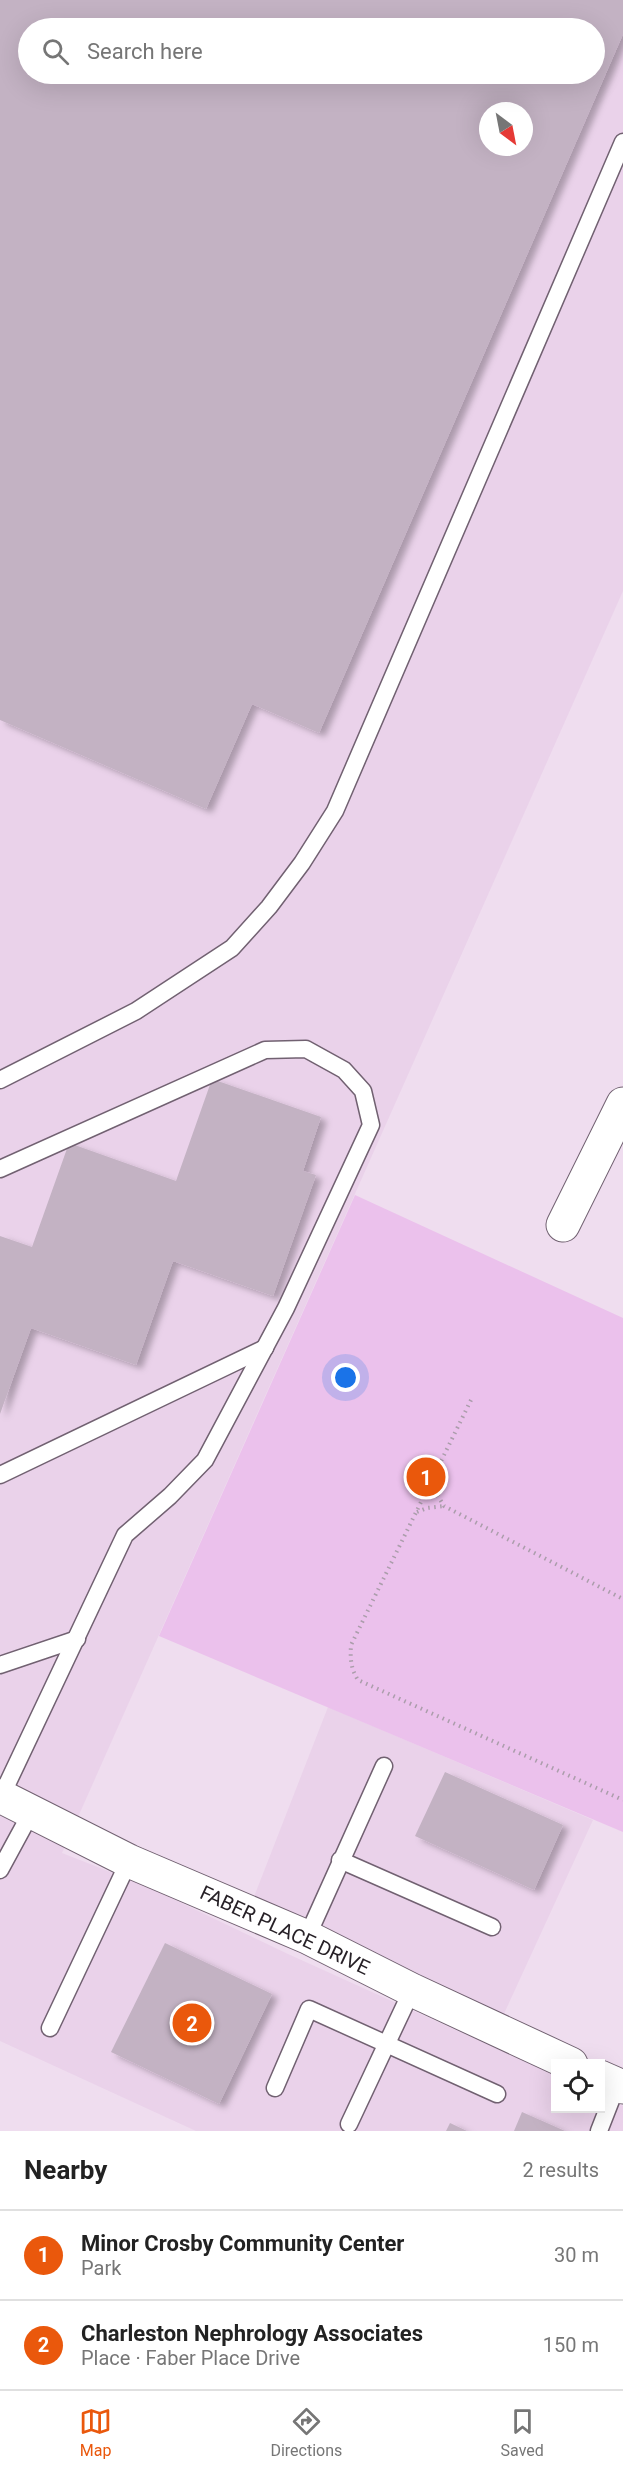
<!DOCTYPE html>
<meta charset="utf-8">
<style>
body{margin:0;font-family:Roboto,sans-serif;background:#f6f6f6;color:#222}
.controls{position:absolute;right:18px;bottom:18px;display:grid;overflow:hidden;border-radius:0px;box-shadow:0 6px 24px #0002}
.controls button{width:54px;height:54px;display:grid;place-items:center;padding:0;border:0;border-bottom:2px solid #e0e0e0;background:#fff;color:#222;font:30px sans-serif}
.compass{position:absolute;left:479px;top:102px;width:54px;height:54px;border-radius:50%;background:#fff;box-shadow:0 6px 24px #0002;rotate:148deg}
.you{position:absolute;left:346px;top:1378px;width:21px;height:21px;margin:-15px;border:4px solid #fff;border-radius:50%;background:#1a73e8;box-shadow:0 0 0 9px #1a73e833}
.badge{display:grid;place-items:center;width:39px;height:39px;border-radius:50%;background:#ea580c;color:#fff;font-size:20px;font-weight:700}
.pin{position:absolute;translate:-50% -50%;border:3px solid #fff;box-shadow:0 2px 6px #0006}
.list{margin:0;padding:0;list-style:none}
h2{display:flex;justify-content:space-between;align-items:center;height:78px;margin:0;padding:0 24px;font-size:26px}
h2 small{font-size:20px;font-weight:400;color:#767676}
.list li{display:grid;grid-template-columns:39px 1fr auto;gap:18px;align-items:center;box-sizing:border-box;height:90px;padding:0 24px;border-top:2px solid #e0e0e0}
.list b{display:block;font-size:22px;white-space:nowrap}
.list p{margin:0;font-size:20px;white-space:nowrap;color:#767676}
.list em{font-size:20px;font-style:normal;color:#767676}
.icon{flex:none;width:33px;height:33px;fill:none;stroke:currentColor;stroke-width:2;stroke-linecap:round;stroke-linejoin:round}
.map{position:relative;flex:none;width:623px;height:2131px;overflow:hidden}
.search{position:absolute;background:#fff;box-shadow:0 6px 24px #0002;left:18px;right:18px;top:18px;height:66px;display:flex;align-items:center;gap:15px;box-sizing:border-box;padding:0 21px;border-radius:33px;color:#767676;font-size:22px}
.sheet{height:258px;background:#fff}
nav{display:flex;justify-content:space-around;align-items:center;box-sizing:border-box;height:84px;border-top:2px solid #e0e0e0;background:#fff;font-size:16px;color:#767676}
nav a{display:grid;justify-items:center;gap:3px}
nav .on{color:#ea580c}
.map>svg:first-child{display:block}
.built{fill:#ead2ea;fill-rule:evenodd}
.green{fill:#ebc1ec}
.building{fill:#c3b2c3;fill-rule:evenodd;filter:url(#shadow)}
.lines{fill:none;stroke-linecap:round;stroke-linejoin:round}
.lane-casing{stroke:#716171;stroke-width:19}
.street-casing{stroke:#716171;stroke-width:35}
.secondary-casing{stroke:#716171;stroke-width:35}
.path{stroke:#ab9dab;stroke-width:4;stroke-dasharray:1.5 4.5;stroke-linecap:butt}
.lane{stroke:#fff;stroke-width:16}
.street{stroke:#fff;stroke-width:33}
.secondary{stroke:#fff;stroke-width:33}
.labels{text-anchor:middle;stroke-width:4.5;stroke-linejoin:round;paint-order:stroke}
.street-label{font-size:20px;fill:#272127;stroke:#fff}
</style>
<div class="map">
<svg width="623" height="2131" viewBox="0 0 623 2131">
<defs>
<filter id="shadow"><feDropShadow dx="6" dy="4" stdDeviation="3" flood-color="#0004"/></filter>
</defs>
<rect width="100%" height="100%" fill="#efddef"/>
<g class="built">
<path d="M 0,0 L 623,0 L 623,591 L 62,1853 L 146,1886 L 288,1954 L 555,2075 L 556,2108 L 600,2108 L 601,2096 L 623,2106 L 623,2131 L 196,2131 L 0,2041 ZM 28,28 L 594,28 L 594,74 L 28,74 ZM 488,111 L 524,111 L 524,147 L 488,147 Z"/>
<polygon points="328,1707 593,1820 497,2029 248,1912"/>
</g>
<polygon class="green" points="355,1195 623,1318 623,1832 159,1636"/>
<g class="building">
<path d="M 0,0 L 623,0 L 623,34 L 319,733 L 252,704 L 206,809 L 0,720 ZM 28,28 L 594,28 L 594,74 L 28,74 ZM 488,111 L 524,111 L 524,147 L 488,147 Z"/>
<polygon points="212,1079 321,1117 303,1171 316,1175 273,1296 173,1261 136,1365 31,1328 0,1414 0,1236 32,1247 69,1143 176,1181"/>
<polygon points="445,1772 563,1825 534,1890 415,1836"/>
<polygon points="165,1943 272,1994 219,2104 111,2052"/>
<polygon points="522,2112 565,2131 514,2131"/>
<polygon points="450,2123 467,2131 446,2131"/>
</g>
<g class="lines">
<g class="lane-casing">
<g id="lane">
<polyline points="0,1080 136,1011 232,948 269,907 302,863 335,811 623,142"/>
<polyline points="0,1169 265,1050 306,1049 344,1070 363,1091 371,1125 286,1308 205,1460 170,1496 125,1535 1,1797"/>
<polyline points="0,1475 265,1348"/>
<polyline points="0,1665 77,1639"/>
<polyline points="340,1860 492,1927"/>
<polyline points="0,1870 32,1811"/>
<polyline points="307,1937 384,1766"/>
<polyline points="50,2028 129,1861"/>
<polyline points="275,2088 309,2009 497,2094"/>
<polyline points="349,2124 412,1990"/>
<polyline points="599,2131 617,2085"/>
</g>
</g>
<g class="street-casing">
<polyline id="street" points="563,1225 623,1104"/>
</g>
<g class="secondary-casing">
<g id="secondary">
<polyline points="0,1796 129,1861 307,1937 412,1990 571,2064"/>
<polyline points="600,2077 623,2087"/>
</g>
</g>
<g class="path">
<path d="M 471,1400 L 351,1645 C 350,1659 351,1669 358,1680 L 623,1800"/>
<polyline points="433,1478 436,1493 444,1506 623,1599"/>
<polyline points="417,1512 427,1508 444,1506"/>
</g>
<use href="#lane" class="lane"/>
<use href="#street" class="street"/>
<use href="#secondary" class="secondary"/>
</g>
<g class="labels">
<g class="street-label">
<text transform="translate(285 1930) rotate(25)" y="7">FABER PLACE DRIVE</text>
</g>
</g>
</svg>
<div class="controls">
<button><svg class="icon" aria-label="locate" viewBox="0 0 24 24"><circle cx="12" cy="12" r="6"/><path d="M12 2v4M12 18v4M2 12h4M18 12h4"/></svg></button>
</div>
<svg class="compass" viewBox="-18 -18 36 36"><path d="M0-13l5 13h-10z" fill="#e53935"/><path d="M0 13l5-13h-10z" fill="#767676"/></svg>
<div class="you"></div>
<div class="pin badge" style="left:426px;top:1477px">1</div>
<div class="pin badge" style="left:192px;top:2023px">2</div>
<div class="search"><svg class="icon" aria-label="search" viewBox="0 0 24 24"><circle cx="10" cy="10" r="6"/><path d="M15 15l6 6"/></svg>Search here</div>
</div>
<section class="sheet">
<h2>Nearby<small>2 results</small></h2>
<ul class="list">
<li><span class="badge">1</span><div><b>Minor Crosby Community Center</b><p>Park</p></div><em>30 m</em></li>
<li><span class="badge">2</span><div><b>Charleston Nephrology Associates</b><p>Place · Faber Place Drive</p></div><em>150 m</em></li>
</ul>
</section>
<nav>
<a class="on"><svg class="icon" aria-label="map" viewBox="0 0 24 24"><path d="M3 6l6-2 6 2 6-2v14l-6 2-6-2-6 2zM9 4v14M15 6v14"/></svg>Map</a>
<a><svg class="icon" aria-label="directions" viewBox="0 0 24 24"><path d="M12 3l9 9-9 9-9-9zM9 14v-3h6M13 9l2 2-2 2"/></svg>Directions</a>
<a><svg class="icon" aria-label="saved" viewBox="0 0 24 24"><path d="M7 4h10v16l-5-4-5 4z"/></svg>Saved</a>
</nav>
